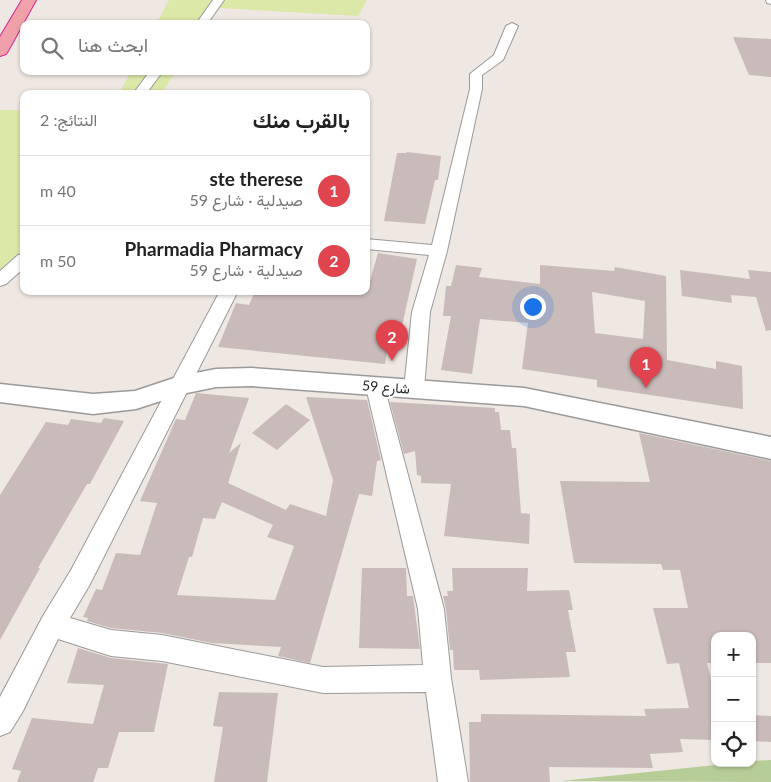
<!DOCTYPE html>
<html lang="ar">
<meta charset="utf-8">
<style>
body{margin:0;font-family:Lato,Vazirmatn,sans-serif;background:#f2f2f2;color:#222;direction:rtl}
.controls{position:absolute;right:15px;bottom:15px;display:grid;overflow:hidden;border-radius:10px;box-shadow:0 1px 4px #0004}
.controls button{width:45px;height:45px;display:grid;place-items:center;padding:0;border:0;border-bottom:1px solid #e0e0e0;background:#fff;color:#222;font:25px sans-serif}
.you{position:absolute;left:532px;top:306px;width:18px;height:18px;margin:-12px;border:4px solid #fff;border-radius:50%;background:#1a73e8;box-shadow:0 0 0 8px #1a73e833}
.badge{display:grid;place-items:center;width:32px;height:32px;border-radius:50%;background:#111827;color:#fff;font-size:16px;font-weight:700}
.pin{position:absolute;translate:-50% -41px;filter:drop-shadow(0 1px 2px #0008)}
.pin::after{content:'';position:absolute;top:26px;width:18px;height:15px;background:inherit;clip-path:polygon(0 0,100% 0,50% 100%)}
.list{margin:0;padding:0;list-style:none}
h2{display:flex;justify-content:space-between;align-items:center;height:65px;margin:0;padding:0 20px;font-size:21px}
h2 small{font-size:16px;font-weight:400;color:#767676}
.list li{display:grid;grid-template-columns:32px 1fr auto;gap:15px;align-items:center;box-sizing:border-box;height:70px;padding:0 20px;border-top:1px solid #e0e0e0}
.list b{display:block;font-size:19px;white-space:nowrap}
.list p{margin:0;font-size:16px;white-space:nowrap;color:#767676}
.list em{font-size:16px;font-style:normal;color:#767676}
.icon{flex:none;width:28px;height:28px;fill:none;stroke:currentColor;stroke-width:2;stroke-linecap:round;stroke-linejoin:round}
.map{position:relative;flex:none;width:771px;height:782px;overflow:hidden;direction:ltr}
.search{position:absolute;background:#fff;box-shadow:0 1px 4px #0004;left:20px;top:20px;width:350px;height:55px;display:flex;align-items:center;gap:12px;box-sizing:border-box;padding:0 18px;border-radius:10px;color:#767676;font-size:19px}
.panel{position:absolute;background:#fff;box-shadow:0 1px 4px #0004;left:20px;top:90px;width:350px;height:205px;border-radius:10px;direction:rtl}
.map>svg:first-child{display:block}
.grass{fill:#dbe8a8}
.forest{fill:#b7cd97}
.building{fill:#c9bbb9;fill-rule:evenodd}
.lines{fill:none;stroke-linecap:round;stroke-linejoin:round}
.minor-casing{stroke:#9a9a9a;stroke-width:2}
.tertiary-casing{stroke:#9a9a9a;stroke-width:3}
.trunk-casing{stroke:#d72596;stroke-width:2}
.minor{fill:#fff;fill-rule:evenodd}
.tertiary{fill:#fff;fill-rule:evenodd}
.trunk{fill:#f0a0a8;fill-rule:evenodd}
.labels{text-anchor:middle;stroke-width:4.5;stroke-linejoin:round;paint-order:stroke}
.street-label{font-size:14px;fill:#1d1d1d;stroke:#fff}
</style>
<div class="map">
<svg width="771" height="782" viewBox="0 0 771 782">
<rect width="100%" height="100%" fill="#eee7e2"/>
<g class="grass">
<polygon points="169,0 367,0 358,16 220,8 208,24 156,24"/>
<polygon points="131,71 176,71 161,94 119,94"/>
<polygon points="0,110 24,110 24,259 0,285"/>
</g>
<polygon class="forest" points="771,760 771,782 561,781 735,763 752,763 752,761"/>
<g class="building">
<polygon points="733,37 771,39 771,77 749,75"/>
<polygon points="407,152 441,156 438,180 435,180 425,224 384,221 397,153 406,153"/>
<polygon points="378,253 417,259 396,353 387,352 385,364 218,347 236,303 249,305 255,291 367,291"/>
<path d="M 456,265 L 482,268 L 479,277 L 540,284 L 540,265 L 614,271 L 615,267 L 666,276 L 667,360 L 716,369 L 716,361 L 742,366 L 743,409 L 597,387 L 597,380 L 522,369 L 528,323 L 480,319 L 472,374 L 441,370 L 451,316 L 443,316 L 446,286 L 451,286 ZM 592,292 L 645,301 L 643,339 L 595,333 Z"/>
<polygon points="680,270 750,279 748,270 771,272 771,330 766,331 756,297 731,295 732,303 682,296"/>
<path d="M 196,393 L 249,398 L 229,453 L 241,443 L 228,483 L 286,510 L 290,504 L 326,516 L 333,480 L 306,397 L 367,400 L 381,460 L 377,461 L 372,496 L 359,494 L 310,663 L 278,656 L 281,647 L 212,643 L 162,633 L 111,628 L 87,621 L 88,618 L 83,617 L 96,589 L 102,590 L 116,553 L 140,555 L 157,503 L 140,501 L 176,419 L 185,420 ZM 222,502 L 273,525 L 267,537 L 294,546 L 275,600 L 177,595 L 189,557 L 192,557 L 203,518 L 215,519 Z"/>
<polygon points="390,402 495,408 495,412 499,412 501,430 510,430 512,448 516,448 521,513 530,514 529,544 444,536 451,484 421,483 421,476 417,475 415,451 404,454"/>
<polygon points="286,404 310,420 277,450 252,433"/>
<polygon points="104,418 124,421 90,484 87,484 38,568 40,568 0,640 0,495 46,422 68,425 71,419 101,423"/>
<polygon points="639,433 771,461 771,663 752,663 752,636 715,636 715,663 707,663 715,696 715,740 680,739 683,752 650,754 653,768 549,767 550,782 470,782 469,722 481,722 481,714 646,716 644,709 689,708 679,663 667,664 653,608 688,608 680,570 663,570 661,564 574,563 560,481 650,482"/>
<polygon points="362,568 406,568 407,596 413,596 420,649 359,648"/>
<polygon points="452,568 528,568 527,591 569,590 573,610 568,610 576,652 566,652 570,677 480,680 479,670 454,670 453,650 450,650 446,609 443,596 448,596 447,591 453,591"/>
<polygon points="78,648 111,658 168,664 154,732 119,732 108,768 98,768 93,782 17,782 21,771 12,769 32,718 93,724 104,685 67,683"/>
<polygon points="219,692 278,693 267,782 214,782 223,727 213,726"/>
<polygon points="752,715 771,716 771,742 752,741"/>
</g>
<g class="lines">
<g class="minor-casing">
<g id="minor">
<polygon points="213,0 224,0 207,24 196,24"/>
<polygon points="766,0 771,0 771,4 767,3"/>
<polygon points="512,23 518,26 503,60 482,75 482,89 447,251 430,312 424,389 421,394 414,396 407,394 404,389 412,312 429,255 366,249 366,239 432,245 470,89 470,74 494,55 506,26"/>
<polygon points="150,71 163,71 146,94 133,94"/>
<polygon points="24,254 24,268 6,284 0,286 0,271 18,255"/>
<polygon points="220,291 238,291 89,586 70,618 111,630 162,635 323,667 423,665 418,609 366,387 369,382 376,380 383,382 444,609 451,678 468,782 438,782 426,692 323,693 162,661 111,656 58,639 23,711 10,732 0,736 0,697 43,616 71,570"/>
</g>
</g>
<g class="tertiary-casing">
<polygon id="tertiary" points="251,368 524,388 771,437 771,459 524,406 251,386 216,387 182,394 136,409 93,414 0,402 0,384 93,394 135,391 180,376 216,369"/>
</g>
<g class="trunk-casing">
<polygon id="trunk" points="22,0 36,0 8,51 6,54 0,56 0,37"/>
</g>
<use href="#minor" class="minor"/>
<use href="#tertiary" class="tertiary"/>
<use href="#trunk" class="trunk"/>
</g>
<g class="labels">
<g class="street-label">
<text transform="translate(386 387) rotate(4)" y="5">شارع 59</text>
</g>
</g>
</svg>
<div class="controls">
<button>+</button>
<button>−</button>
<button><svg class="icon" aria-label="locate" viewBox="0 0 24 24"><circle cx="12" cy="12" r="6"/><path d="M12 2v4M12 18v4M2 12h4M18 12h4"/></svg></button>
</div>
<div class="you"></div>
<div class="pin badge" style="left:646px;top:388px;background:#e0444e">1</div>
<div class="pin badge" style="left:392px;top:361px;background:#e0444e">2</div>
<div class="search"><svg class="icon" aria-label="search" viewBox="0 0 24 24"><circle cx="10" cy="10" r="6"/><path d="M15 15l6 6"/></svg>ابحث هنا</div>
<section class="panel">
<h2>بالقرب منك<small>النتائج: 2</small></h2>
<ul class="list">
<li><span class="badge" style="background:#e0444e">1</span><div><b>ste therese</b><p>صيدلية · شارع 59</p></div><em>40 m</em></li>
<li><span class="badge" style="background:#e0444e">2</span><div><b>Pharmadia Pharmacy</b><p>صيدلية · شارع 59</p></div><em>50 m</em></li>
</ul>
</section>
</div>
